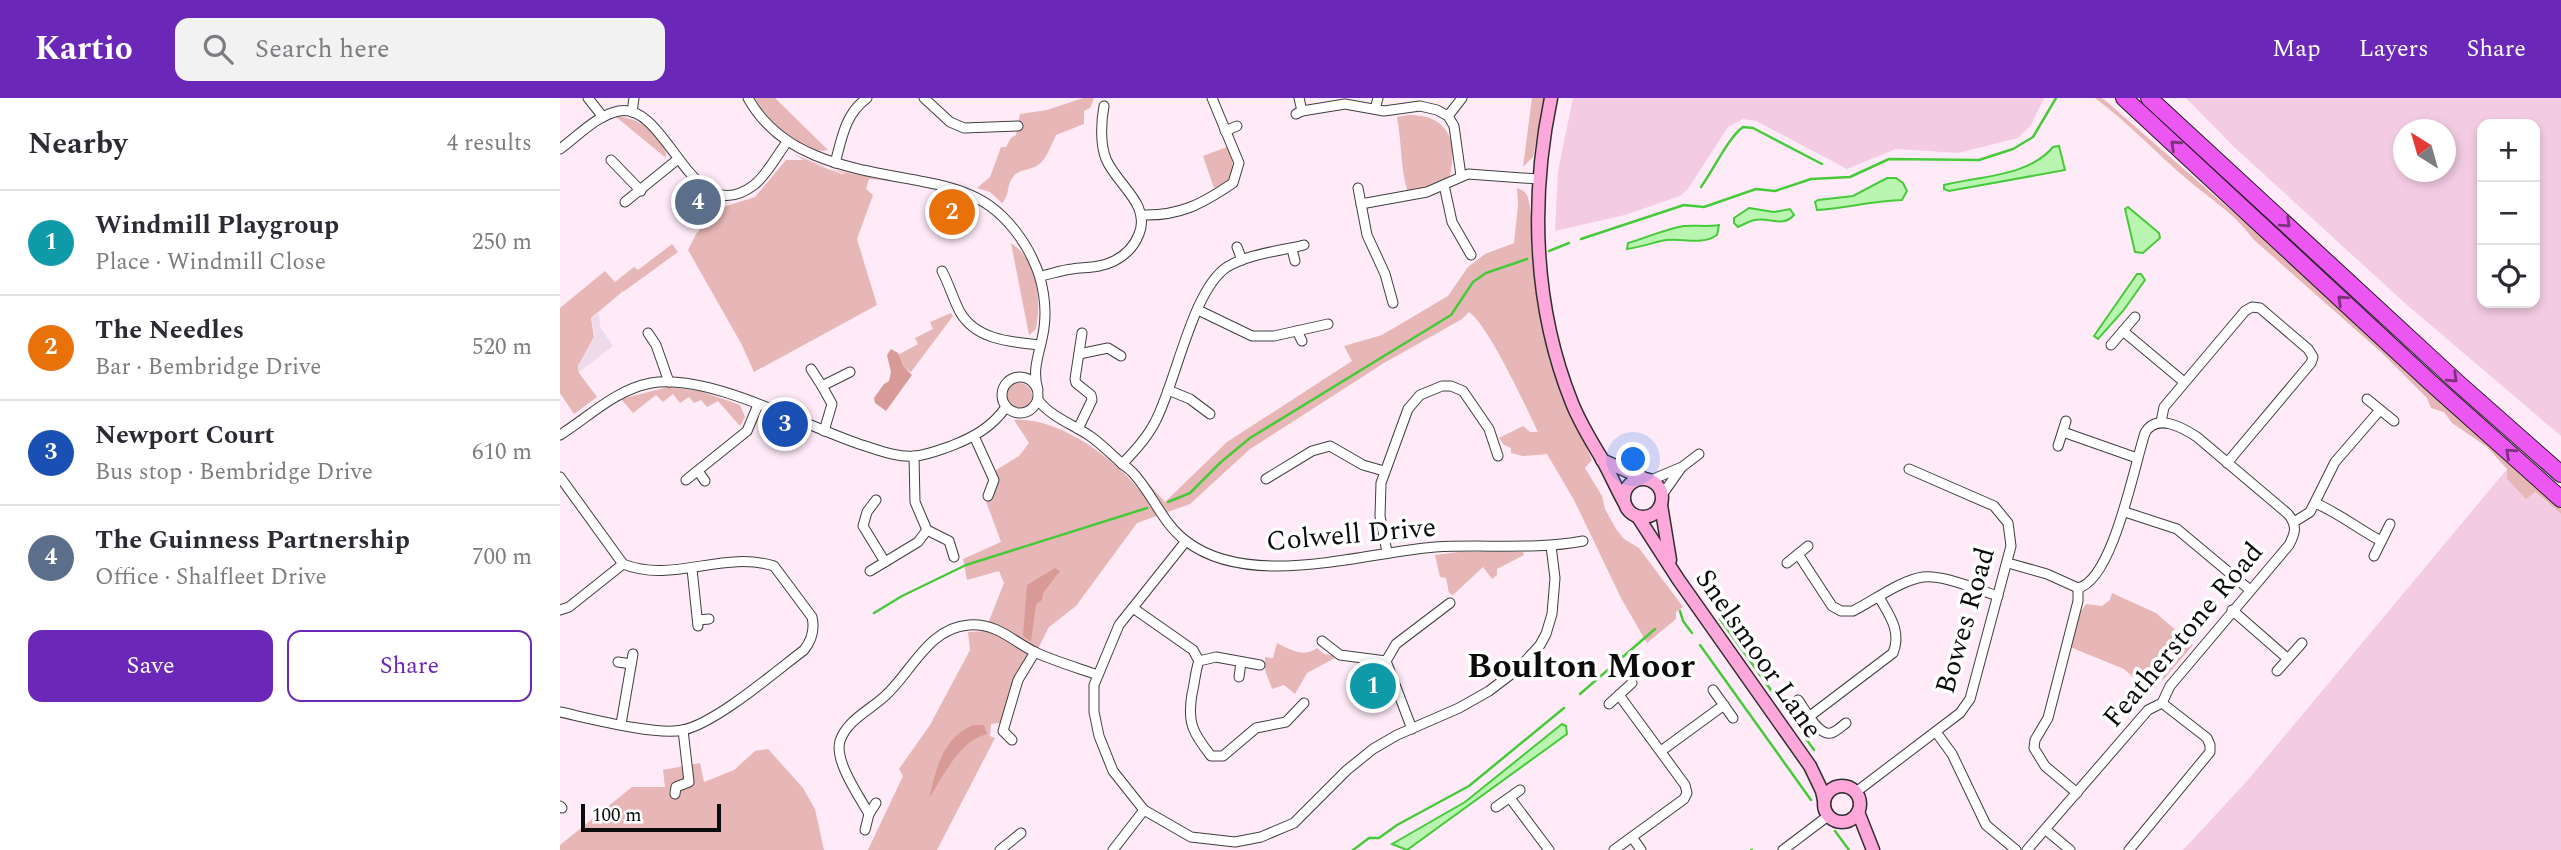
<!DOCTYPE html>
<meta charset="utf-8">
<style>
body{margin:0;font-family:Spectral,serif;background:#f2f2f3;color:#2b2b33}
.controls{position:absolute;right:21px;top:21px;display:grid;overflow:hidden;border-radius:14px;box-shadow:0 4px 10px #0003}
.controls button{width:63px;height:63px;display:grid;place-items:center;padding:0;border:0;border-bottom:2px solid #e1e1e2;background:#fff;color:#2b2b33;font:35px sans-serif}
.compass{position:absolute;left:1833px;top:21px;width:63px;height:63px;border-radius:50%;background:#fff;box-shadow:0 4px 10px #0003;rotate:323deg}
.scale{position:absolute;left:21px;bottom:18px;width:140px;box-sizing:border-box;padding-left:7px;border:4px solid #0c0c0c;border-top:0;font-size:19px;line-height:24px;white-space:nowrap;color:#0c0c0c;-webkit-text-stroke:5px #fff;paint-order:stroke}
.you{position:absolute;left:1074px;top:362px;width:24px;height:24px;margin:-18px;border:5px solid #fff;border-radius:50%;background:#1a73e8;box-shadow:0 0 0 10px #1a73e833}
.badge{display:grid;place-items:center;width:46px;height:46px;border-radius:50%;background:#6b28b8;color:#fff;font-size:23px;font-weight:700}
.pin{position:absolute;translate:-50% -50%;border:4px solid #fff;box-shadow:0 2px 7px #0006}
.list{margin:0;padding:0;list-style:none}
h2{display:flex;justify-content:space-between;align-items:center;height:91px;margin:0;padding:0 28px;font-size:30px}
h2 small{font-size:23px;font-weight:400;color:#7c7c81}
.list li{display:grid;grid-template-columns:46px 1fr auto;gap:21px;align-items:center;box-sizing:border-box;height:105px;padding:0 28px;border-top:2px solid #e1e1e2}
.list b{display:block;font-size:26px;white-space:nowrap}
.list p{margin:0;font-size:23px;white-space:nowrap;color:#7c7c81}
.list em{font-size:23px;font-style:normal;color:#7c7c81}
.actions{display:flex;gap:14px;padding:21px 28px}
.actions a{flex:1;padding:16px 0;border:2px solid #6b28b8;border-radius:14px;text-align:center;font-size:24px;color:#6b28b8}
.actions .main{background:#6b28b8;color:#fff}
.icon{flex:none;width:38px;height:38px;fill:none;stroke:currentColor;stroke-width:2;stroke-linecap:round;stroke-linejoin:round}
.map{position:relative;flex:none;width:2001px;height:752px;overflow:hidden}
header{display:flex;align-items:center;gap:42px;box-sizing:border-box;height:98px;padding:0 35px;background:#6b28b8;color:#fff}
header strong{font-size:33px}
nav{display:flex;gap:38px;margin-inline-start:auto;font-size:24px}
.search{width:490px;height:63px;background:#f2f2f3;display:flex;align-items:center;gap:18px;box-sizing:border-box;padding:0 24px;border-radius:14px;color:#7c7c81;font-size:26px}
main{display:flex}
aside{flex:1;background:#fff}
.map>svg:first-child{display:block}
.farmland{fill:#f3cce3;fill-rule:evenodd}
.green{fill:#e7b6b6}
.forest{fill:#d89a96}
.plaza{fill:#eddbe9}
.water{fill:#b9f4b1;stroke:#47ca3a;stroke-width:2}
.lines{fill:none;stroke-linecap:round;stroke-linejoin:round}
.stream{stroke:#47ca3a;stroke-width:2.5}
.street-casing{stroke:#3f3f3f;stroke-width:11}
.secondary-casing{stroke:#2e2e2e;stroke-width:15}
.highway-casing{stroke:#1d1d1d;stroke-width:18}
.street{stroke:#fff;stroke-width:9}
.secondary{stroke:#fda7db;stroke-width:12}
.highway{stroke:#ec57f1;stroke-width:16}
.oneway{stroke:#7c327e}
.labels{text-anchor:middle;stroke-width:7;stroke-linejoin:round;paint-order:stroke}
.street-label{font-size:28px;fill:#0c0c0c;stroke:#fff}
.district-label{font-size:35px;font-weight:bold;fill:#0c0c0c;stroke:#fff}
</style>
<header>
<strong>Kartio</strong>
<div class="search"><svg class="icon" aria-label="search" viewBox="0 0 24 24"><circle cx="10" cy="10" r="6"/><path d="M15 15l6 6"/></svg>Search here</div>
<nav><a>Map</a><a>Layers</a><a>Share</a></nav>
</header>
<main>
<aside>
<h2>Nearby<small>4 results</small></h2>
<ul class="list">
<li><span class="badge" style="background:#0f9aa8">1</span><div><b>Windmill Playgroup</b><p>Place · Windmill Close</p></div><em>250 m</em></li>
<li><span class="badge" style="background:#e8710a">2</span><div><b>The Needles</b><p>Bar · Bembridge Drive</p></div><em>520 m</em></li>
<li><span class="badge" style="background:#1a4fb4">3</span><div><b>Newport Court</b><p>Bus stop · Bembridge Drive</p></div><em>610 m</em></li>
<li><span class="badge" style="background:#5c6f8a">4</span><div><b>The Guinness Partnership</b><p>Office · Shalfleet Drive</p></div><em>700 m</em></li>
</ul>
<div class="actions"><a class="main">Save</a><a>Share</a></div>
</aside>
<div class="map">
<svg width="2001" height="752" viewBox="0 0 2001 752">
<rect width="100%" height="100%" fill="#ffebf8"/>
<g class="farmland">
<polygon points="1013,0 1484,0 1471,27 1458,40 1398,55 1336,51 1287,71 1196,23 1183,21 1168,29 1128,91 1120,98 1065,117 995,133 998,73"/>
<path d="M 1626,0 L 2001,0 L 2001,338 L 1847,207 L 1674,49 ZM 1975,26 L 1975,205 L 1922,205 L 1922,26 ZM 1843,32 L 1885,32 L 1885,74 L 1843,74 Z"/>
<polygon points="1947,371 1947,381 1966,400 1974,394 2001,416 2001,752 1623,752 1687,683"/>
</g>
<g class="green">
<path d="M 195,0 L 215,0 L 268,52 C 241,58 206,22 195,0 Z"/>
<path d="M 523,0 L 534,0 L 530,10 L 524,13 L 524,26 L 496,37 C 491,47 487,61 478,67 C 470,73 460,70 453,79 C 446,88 450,97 442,105 L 430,94 L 417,90 L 430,79 L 441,49 L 446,49 L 451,40 L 456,37 L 460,16 L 487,12 Z"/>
<polygon points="972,0 984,0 973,59 963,69"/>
<path d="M 1535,0 L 1542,0 L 1547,4 L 1696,134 L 1856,283 L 2001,411 L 2001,416 L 1975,394 L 1966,401 L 1947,381 L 1947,371 L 1927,349 L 1892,325 L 1884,314 L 1871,310 L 1867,300 L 1822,255 L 1693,141 C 1677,118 1651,101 1629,83 C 1597,56 1569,25 1535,0 Z"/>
<path d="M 847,17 C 888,16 898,42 890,78 L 874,87 L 848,95 C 840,70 842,45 837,19 Z"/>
<path d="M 55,18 C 76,19 107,36 106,60 Z"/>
<path d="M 667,49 C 673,62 676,72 667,85 L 654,90 L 643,58 Z"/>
<polygon points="233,56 268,70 251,65 282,76 286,76 270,71 325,82 309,81 306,91 313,97 297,141 317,207 194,274 182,247 128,152 136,136 160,110 195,99 226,62 244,62"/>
<path d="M 957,90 C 962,92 967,94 968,100 C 973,116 970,142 972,160 C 980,230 1003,297 1032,362 L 1025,370 L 1042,398 L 1045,411 L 1056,431 L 1064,441 L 1079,450 L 1123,509 L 1116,514 L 1116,521 L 1087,545 L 1062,502 L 1014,402 L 987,356 L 963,358 L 951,355 L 951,350 L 944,347 L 939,340 L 963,328 L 970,334 L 978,334 C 966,309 929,228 909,214 L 902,221 L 824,265 L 690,351 L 630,406 L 577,425 L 516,508 L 489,529 L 440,625 L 431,626 L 430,638 L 435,640 L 377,752 L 308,752 L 343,678 L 339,671 L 370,627 L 410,552 L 408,534 L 425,533 L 444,485 L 439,473 L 407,482 L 403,461 L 441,444 L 426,403 C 434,394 441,385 433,374 L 459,358 L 469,345 L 454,322 C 499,319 554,360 581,394 L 587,384 L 605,404 L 667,344 L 792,263 L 784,248 L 822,237 L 888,198 L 908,169 L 925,156 L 954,145 L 958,107 Z"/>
<path d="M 451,145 C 479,164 481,201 476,231 L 469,237 Z"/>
<polygon points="112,146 118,154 63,194 61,191 62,194 31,220 34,239 18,268 19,275 37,299 14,316 0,295 0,210 45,173 55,184 74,169 78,172"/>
<polygon points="391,215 393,218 351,274 343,269 338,257 358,246 355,240 373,231 370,224"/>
<circle cx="459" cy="298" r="13"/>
<polygon points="108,289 140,293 180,307 185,319 180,328 158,303 147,309 141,302 134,305 129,299 120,305 113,296 103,304 96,297 73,315 61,301"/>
<polygon points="899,454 963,454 964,457 937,471 937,477 932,481 923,469 893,497 889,495 886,480 880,479 875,457"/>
<path d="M 1552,495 L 1596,515 L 1633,547 L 1603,582 C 1594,578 1588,579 1580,585 L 1564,571 L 1510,549 L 1520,515 L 1526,506 L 1542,508 L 1550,502 Z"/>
<path d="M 717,545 C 731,552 743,560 757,550 L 764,556 L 776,558 L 775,560 L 747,575 L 735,596 L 724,587 L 712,591 L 705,572 L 705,559 L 713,560 Z"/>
<polygon points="208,651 243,690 255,711 264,752 0,752 0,747 72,689 105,689 103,672 140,665 144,684 174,672 195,653"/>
</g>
<g class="forest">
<polygon points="331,251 338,255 343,268 352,277 326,313 315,305 314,300 324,286 329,283 331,274 327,257"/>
<polygon points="495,470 500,473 483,495 482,502 476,506 471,543 463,538 467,487"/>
<path d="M 413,627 L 424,627 L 427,636 C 398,644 385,676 369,700 C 377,669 382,641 413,627 Z"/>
</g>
<polygon class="plaza" points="39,215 40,229 53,248 19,274 18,269 35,238 31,221"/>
<g class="water">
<path d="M 1499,48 L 1505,72 L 1389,93 L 1384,91 L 1384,87 C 1419,78 1468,79 1493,49 Z"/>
<path d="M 1327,80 L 1336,80 L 1343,85 L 1347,93 L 1342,102 C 1313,103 1286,110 1257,112 L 1255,104 L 1258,102 L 1293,98 Z"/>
<polygon points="1568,109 1599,135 1600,140 1583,155 1575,154 1565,111"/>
<path d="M 1189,110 L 1214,114 L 1230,111 L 1234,117 C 1223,130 1209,119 1195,122 C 1189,123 1183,127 1178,129 L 1174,125 L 1174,120 Z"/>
<path d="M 1159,127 L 1157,137 C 1140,149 1119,138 1101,143 C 1089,146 1081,149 1067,151 L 1068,145 C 1086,140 1105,131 1124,128 C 1135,127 1147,129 1159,127 Z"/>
<polygon points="1577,176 1581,176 1585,182 1563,213 1538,241 1534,238"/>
<polygon points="1002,626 1006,628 1007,636 847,752 832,746 905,704"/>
</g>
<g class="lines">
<g class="stream">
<path d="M 1141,89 C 1154,71 1168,40 1183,29 L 1193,30 L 1262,66"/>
<polyline points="1021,141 1124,107 1144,109 1196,91 1215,93 1251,81 1290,79 1329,61 1419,62 1453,51 1473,39 1496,0"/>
<polyline points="989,153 1009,145"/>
<polyline points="608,404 630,395 661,364 690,340 891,217 913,184 926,175 967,161"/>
<polyline points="1120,513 1123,523 1132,535"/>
<polyline points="314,515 342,498 406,467 587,410"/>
<polyline points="1160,521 1254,652"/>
<polyline points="1140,547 1251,702"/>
<polyline points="1020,596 1095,531"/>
<polyline points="1275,733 1289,752"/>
<polyline points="793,752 809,740 819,740 837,727 909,688 1004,610"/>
<polyline points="1191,752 1192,752"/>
</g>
<g class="street-casing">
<g id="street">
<polyline points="28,0 43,19"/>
<path d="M 188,0 C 224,65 300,71 365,84 C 387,88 412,95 430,108 C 448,121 464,142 473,162 C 483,182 487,208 484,230 C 481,253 471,269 478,292"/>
<polyline points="364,0 390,24 404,30 458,28"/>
<polyline points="739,0 742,13"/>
<polyline points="815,11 818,0"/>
<polyline points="72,14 74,0"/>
<polyline points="736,16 742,13 785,6 824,13 860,8 877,12 888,18 894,28 901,78"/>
<polyline points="888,18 902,0"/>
<polyline points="665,33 677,28"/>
<path d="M 0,51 C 18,38 37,17 59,13 C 109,4 131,135 194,87 C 207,77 217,57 227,44"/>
<polyline points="51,62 81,93"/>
<path d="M 275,65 C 282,40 285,16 307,0"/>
<polyline points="884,87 892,124 911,157"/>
<polyline points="798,90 807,137 825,176 833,205"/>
<polyline points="65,104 118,61"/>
<polyline points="801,106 867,94 908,76 978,81"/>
<path d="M 582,117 C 620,118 642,106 673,85 L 679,65 L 652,0"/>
<polyline points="677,149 682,162"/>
<polyline points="732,151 735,163"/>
<path d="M 382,173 C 389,186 393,201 400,214 C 416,242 451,244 480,247"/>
<path d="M 481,178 C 491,176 502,172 512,171 C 527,169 540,170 554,163 C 566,157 574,149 579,136 C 591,106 557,87 546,61 C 540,46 541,24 544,8"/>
<polyline points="638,212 692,238 714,238 768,226"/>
<polyline points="737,233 742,243"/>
<polyline points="1563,233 1624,284"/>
<polyline points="88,235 96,247 109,284"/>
<polyline points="1551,247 1575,219"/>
<polyline points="519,256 548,250 561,258"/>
<polyline points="251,271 262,288"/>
<circle cx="460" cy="297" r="18"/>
<polyline points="608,292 630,301 650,316"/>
<polyline points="1807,301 1834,323"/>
<path d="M 478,302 C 491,319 512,326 530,338 C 540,345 549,354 558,362 C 563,367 570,371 574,376 C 593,397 603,426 626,443 C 690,492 802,455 875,449 C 924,446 975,452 1023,443"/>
<polyline points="1601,324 1604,309 1685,213 1692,209 1700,210 1748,251 1753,259 1751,265 1667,365"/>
<polyline points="518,331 532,302 531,297 516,285 515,281 522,235"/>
<polyline points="264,333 272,306 262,288 290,274"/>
<polyline points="1503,334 1577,360"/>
<path d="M 0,337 C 30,318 55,292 91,285 C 148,275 243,327 299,346 C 316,351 336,360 355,358 C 368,357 379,352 391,348 C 414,339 432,329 446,309"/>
<polyline points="414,338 434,382 428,398"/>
<polyline points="1498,348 1506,323"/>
<polyline points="354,358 355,404 367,432 389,443 394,459"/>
<path d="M 562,366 C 575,353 587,340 595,324 C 616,285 632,192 667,169 C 688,156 720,153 744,147"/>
<polyline points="138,373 145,383"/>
<path d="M 0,379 L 63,466 C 113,486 163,452 214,468 L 252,519 C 255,532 252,542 244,552 C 215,574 156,625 123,632 C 97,638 28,620 0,614"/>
<polyline points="706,381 752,353 770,348 803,367 824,373"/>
<polyline points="126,382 187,333 198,307"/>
<polyline points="1091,382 1122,369 1139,356"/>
<polyline points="1102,397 1121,370"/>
<polyline points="316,402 307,414 303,428 325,464"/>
<path d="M 1755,405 C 1779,415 1798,431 1821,443"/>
<polyline points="1565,414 1617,431 1690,492"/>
<polyline points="1734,424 1750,414 1775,364 1820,312"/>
<polyline points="626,443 559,527 534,587 534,614 539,638 553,673 584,712 631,739 675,744 701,739 734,725 787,672 813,651 837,637 899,610 929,593 958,571 980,547 986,536 992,516 995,480 991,448"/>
<polyline points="827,454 820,418 821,385 848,311 860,297 882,288 891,288 903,293 929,331 938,358"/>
<path d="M 1238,456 L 1272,508 L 1281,513 L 1293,513 C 1313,503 1341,482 1363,479 C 1382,476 1418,492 1438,498"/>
<polyline points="1814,458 1830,426"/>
<polyline points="1227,465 1248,448"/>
<path d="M 1448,465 L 1487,476 L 1518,490 C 1553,482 1574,368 1585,335 C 1596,315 1622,329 1637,339 L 1728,416 C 1737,427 1736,434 1729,447 L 1610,588 L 1602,605 L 1588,612 L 1467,752"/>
<polyline points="132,471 138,528"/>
<polyline points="310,473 358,444 367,432"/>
<path d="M 573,510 L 633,552 L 639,563 C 635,574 635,584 632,596 C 627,625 633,635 651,658 L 663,658 L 696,630 L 726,624 L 744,605"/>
<polyline points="0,512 9,509 63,466"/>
<polyline points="1672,512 1727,560"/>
<polyline points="138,522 149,521"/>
<polyline points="762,543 780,557 826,563"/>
<polyline points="639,563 656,559 700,567"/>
<polyline points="58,564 71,566"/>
<polyline points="1717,573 1742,545"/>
<polyline points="679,579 681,564"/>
<polyline points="1153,592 1173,620"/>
<path d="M 1238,602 C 1245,611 1258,638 1271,635 C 1276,634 1282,628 1286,625"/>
<polyline points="1049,606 1072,585"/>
<path d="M 1250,618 L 1333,555 C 1342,533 1329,517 1319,499"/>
<polyline points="61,626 73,556"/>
<polyline points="852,631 826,563 836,546 890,505"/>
<polyline points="1376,634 1392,656 1426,727 1456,752"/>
<polyline points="452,642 443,633 458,582 475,554"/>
<polyline points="1101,653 1164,607"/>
<polyline points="1296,694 1400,615 1410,601 1451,448 1448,425 1434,408 1349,371"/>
<polyline points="1517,695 1485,668 1474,650 1475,642 1488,620 1518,503 1518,490"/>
<polyline points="115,696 116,689 129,684 123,632"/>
<polyline points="950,700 989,752"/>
<polyline points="0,708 2,710"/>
<polyline points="936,709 960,692"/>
<path d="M 309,716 C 299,698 274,663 280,643 C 287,622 310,612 325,598 C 350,576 369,529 409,527 C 439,525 454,545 477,555 C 497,564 518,570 538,577"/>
<polyline points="305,732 309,716 316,705"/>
<polyline points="1486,732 1510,752"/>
<polyline points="1072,739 1081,752"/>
<polyline points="440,752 461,735"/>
<polyline points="553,752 584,712"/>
<polyline points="1054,752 1124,701 1127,695 1125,687 1059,597"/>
<polyline points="1223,752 1268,718"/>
<polyline points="1569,752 1650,654 1650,647 1647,640 1602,605"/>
</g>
</g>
<g class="secondary-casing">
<g id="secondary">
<path d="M 991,0 C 970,101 973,208 1012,305 C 1020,325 1031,343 1042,361 C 1050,375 1056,390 1064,404"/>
<polyline points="1042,362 1083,380"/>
<circle cx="1083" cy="400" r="19"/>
<polyline points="1101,407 1110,462"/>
<polyline points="1078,419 1118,481 1250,668 1262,693 1264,702"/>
<circle cx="1282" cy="706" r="18"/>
<polyline points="1298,714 1313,752"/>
</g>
</g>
<g class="highway-casing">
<g id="highway">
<polyline points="1564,0 1870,284 2001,401"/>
<polyline points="1589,0 1898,285 2001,376"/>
</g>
</g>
<use href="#street" class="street"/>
<use href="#secondary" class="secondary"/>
<use href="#highway" class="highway"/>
</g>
<defs><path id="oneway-chevron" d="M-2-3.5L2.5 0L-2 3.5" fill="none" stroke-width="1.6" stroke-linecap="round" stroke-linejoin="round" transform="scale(1.75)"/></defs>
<g class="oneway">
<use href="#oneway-chevron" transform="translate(1615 47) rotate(-137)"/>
<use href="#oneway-chevron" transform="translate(1726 125) rotate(43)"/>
<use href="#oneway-chevron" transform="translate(1782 202) rotate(-137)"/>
<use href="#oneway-chevron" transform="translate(1893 280) rotate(43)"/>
<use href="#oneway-chevron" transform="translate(1950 355) rotate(-138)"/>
</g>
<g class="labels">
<g class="street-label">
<text transform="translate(791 435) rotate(-5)" y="10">Colwell Drive</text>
<text transform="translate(1404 522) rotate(-74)" y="10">Bowes Road</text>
<text transform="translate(1622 536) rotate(-50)" y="10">Featherstone Road</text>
<text transform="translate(1200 555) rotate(55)" y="10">Snelsmoor Lane</text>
</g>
<g class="district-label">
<text x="1021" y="579">Boulton Moor</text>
</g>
</g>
</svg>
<div class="controls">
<button>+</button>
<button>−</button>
<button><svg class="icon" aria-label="locate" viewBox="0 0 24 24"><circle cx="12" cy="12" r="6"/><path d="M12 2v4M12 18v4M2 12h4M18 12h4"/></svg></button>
</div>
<svg class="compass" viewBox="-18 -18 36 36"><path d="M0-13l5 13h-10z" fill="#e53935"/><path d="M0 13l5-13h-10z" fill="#7c7c81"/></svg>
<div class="scale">100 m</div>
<div class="you"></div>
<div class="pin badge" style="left:813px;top:588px;background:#0f9aa8">1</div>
<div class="pin badge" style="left:392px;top:114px;background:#e8710a">2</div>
<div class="pin badge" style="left:225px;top:326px;background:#1a4fb4">3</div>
<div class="pin badge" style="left:138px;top:104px;background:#5c6f8a">4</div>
</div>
</main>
